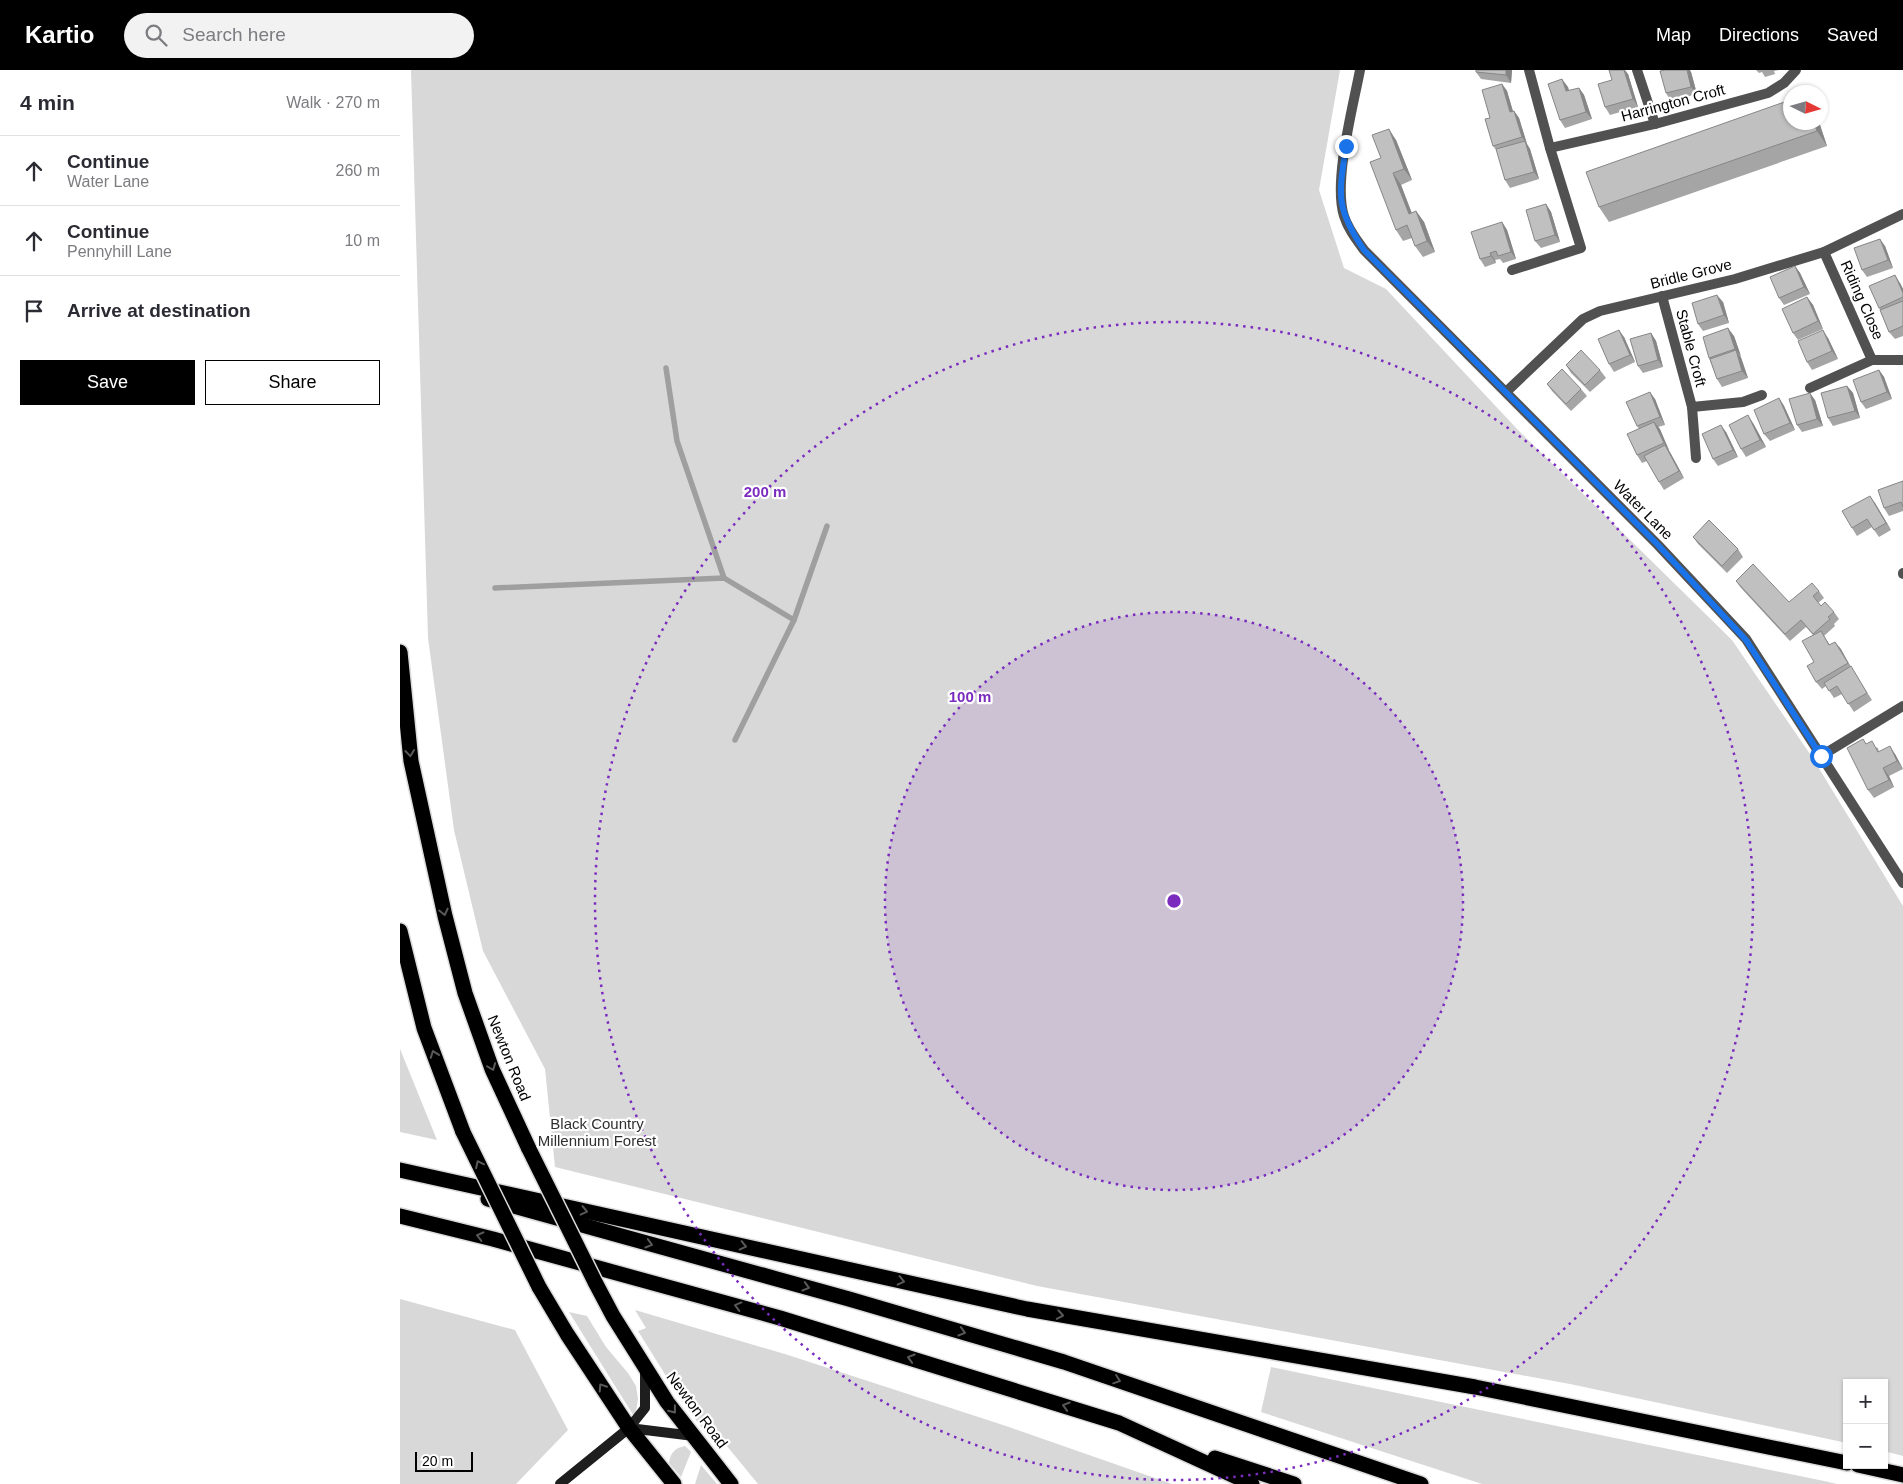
<!DOCTYPE html>
<meta charset="utf-8">
<style>
body{margin:0;font-family:Helvetica,sans-serif;background:#f2f2f3;color:#2b2b33}
.controls{position:absolute;right:15px;bottom:15px;display:grid;overflow:hidden;border-radius:0px;box-shadow:0 1px 4px #0004}
.controls button{width:45px;height:45px;display:grid;place-items:center;padding:0;border:0;border-bottom:1px solid #e1e1e2;background:#fff;color:#2b2b33;font:25px sans-serif}
.compass{position:absolute;left:1383px;top:15px;width:45px;height:45px;border-radius:50%;background:#fff;box-shadow:0 1px 4px #0004;rotate:95deg}
.scale{position:absolute;left:15px;bottom:12px;width:58px;box-sizing:border-box;padding-left:5px;border:2px solid #000;border-top:0;font-size:14px;line-height:18px;white-space:nowrap;color:#000;-webkit-text-stroke:4px #fff;paint-order:stroke}
.stop{position:absolute;width:15px;height:15px;margin:-11px;border:4px solid #1a73e8;border-radius:50%;background:#fff}
.stop.end{background:#1a73e8;border-color:#fff;box-shadow:0 1px 5px #0008}
.list{margin:0;padding:0;list-style:none}
h2{display:flex;justify-content:space-between;align-items:center;height:65px;margin:0;padding:0 20px;font-size:21px}
h2 small{font-size:16px;font-weight:400;color:#7c7c81}
.list li{display:grid;grid-template-columns:32px 1fr auto;gap:15px;align-items:center;box-sizing:border-box;height:70px;padding:0 20px;border-top:1px solid #e1e1e2}
.list b{display:block;font-size:19px;white-space:nowrap}
.list p{margin:0;font-size:16px;white-space:nowrap;color:#7c7c81}
.list em{font-size:16px;font-style:normal;color:#7c7c81}
.actions{display:flex;gap:10px;padding:15px 20px}
.actions a{flex:1;padding:11px 0;border:1px solid #000;border-radius:0px;text-align:center;font-size:18px;color:#000}
.actions .main{background:#000;color:#fff}
.icon{flex:none;width:28px;height:28px;fill:none;stroke:currentColor;stroke-width:2;stroke-linecap:round;stroke-linejoin:round}
.map{position:relative;flex:none;width:1503px;height:1414px;overflow:hidden}
header{display:flex;align-items:center;gap:30px;box-sizing:border-box;height:70px;padding:0 25px;background:#000;color:#fff}
header strong{font-size:24px}
nav{display:flex;gap:28px;margin-inline-start:auto;font-size:18px}
.search{width:350px;height:45px;background:#f2f2f3;display:flex;align-items:center;gap:12px;box-sizing:border-box;padding:0 18px;border-radius:28px;color:#7c7c81;font-size:19px}
main{display:flex}
aside{flex:1;background:#fff}
.map>svg:first-child{display:block}
.green{fill:#d8d8d8}
.lines{fill:none;stroke-linecap:round;stroke-linejoin:round}
.stream{stroke:#9f9f9f;stroke-width:5.5}
.highway-casing{stroke:#dbdbdb;stroke-width:18}
.street{stroke:#515151;stroke-width:10}
.secondary{stroke:#1e1e1e;stroke-width:10}
.highway{stroke:#000;stroke-width:15}
.highway-bridge-casing{stroke:#dbdbdb;stroke-width:18;stroke-linecap:butt}
.highway-bridge{stroke:#000;stroke-width:15}
.wall{fill:#a5a5a5}
.shaded-wall{fill:#868686}
.building{fill:#c0c0c0;stroke:#868686}
.oneway{stroke:#595959}
.route{stroke:#1a73e8;stroke-width:6}
.ring{fill:none;stroke:#7b2cbf;stroke-width:2.5;stroke-dasharray:2.5 5}
.labels{text-anchor:middle;stroke-width:4.5;stroke-linejoin:round;paint-order:stroke}
.street-label{font-size:15px;fill:#000;stroke:#fff}
.park-label{font-size:15px;fill:#2f2f2f;stroke:#fff}
.centre{fill:#7b2cbf;stroke:#fff;stroke-width:2.5}
.ring-label{font-size:15px;text-anchor:middle;font-weight:bold;fill:#7b2cbf;stroke:#fff;stroke-width:4.5;stroke-linejoin:round;paint-order:stroke}
</style>
<header>
<strong>Kartio</strong>
<div class="search"><svg class="icon" aria-label="search" viewBox="0 0 24 24"><circle cx="10" cy="10" r="6"/><path d="M15 15l6 6"/></svg>Search here</div>
<nav><a>Map</a><a>Directions</a><a>Saved</a></nav>
</header>
<main>
<aside>
<h2>4 min<small>Walk · 270 m</small></h2>
<ul class="list">
<li><svg class="icon" aria-label="ahead" viewBox="0 0 24 24"><path d="M12 20V5M6 11l6-6 6 6"/></svg><div><b>Continue</b><p>Water Lane</p></div><em>260 m</em></li>
<li><svg class="icon" aria-label="ahead" viewBox="0 0 24 24"><path d="M12 20V5M6 11l6-6 6 6"/></svg><div><b>Continue</b><p>Pennyhill Lane</p></div><em>10 m</em></li>
<li><svg class="icon" aria-label="arrive" viewBox="0 0 24 24"><path d="M6 21V4h12l-3 4 3 4H6"/></svg><div><b>Arrive at destination</b></div></li>
</ul>
<div class="actions"><a class="main">Save</a><a>Share</a></div>
</aside>
<div class="map">
<svg width="1503" height="1414" viewBox="0 0 1503 1414">
<rect width="100%" height="100%" fill="#fff"/>
<g class="green">
<polygon points="11,0 940,0 919,120 944,198 986,219 1118,360 1332,570 1412,687 1503,836 1503,1386 1484,1381 1484,1313 1447,1313 1447,1373 1170,1314 637,1216 155,1097 145,999 83,881 54,760 28,568"/>
<polygon points="0,979 37,1070 0,1062"/>
<polygon points="0,1229 115,1260 168,1360 116,1414 0,1414"/>
<polygon points="235,1240 388,1285 606,1356 772,1414 358,1414 322,1370 317,1366 311,1370 281,1330 238,1261 246,1258"/>
<polygon points="169,1242 187,1246 206,1277 228,1303 236,1316 238,1329 235,1348"/>
<polygon points="871,1297 1424,1411 1437,1414 1082,1414 861,1342"/>
<path d="M 285,1376 L 291,1382 L 281,1407 L 269,1393 C 270,1383 275,1378 285,1376 Z"/>
<polygon points="301,1395 317,1414 295,1414"/>
</g>
<g class="lines">
<g class="stream">
<polyline points="266,298 277,371 324,508"/>
<polyline points="95,518 324,508 394,550"/>
<polyline points="335,670 394,550 427,456"/>
</g>
<g class="highway-casing">
<g id="highway">
<polyline points="0,582 11,691 45,846 65,923 92,999 129,1079"/>
<polyline points="0,861 24,958 63,1062"/>
<polyline points="0,1100 627,1239 1075,1317 1447,1393"/>
<polyline points="88,1129 449,1229 664,1292 1021,1414"/>
<polyline points="0,1146 93,1169 380,1248 719,1353 852,1414"/>
<polyline points="195,1212 213,1246 267,1332 331,1414"/>
<polyline points="139,1217 167,1264 229,1358 274,1414"/>
<polyline points="815,1388 894,1414"/>
<polyline points="1458,1395 1503,1405"/>
</g>
</g>
<g class="street">
<path d="M 960,0 C 953,37 933,112 944,146 C 948,159 956,169 964,180 L 1258,475 L 1346,569 L 1503,813"/>
<polyline points="1237,0 1255,54"/>
<polyline points="1150,78 1255,54 1368,23 1384,13 1396,0"/>
<polyline points="1424,182 1472,290"/>
<polyline points="1112,200 1181,178 1150,78 1129,0"/>
<polyline points="1262,226 1292,337 1296,388"/>
<polyline points="1410,318 1472,290 1503,290"/>
<polyline points="1106,322 1183,249 1200,241 1335,209 1424,182 1503,144"/>
<polyline points="1292,337 1343,332 1362,325"/>
<polyline points="1503,503 1503,504"/>
<polyline points="1421,686 1503,636"/>
</g>
<g class="secondary">
<polyline points="229,1358 294,1366"/>
<polyline points="160,1414 229,1358 245,1338 245,1300"/>
</g>
<use href="#highway" class="highway"/>
<g class="highway-bridge-casing">
<g id="highway-bridge">
<polyline points="63,1062 139,1217"/>
<polyline points="129,1079 195,1212"/>
</g>
</g>
<use href="#highway-bridge" class="highway-bridge"/>
</g>
<g class="wall">
<polygon points="1076,0 1112,0 1111,13 1081,9 1076,2"/>
<polygon points="1356,0 1379,0 1374,1 1375,4 1365,7 1362,2 1359,3"/>
<polygon points="1291,2 1297,24 1271,31 1266,23"/>
<polygon points="1228,4 1238,37 1210,45 1205,37 1212,10"/>
<polygon points="1102,14 1107,21 1113,41 1114,41 1119,48 1127,74 1130,79 1139,109 1110,118 1105,110 1097,81 1093,76 1090,48"/>
<polygon points="1168,17 1169,21 1179,18 1184,25 1192,49 1165,58 1160,50"/>
<polygon points="1419,52 1427,76 1209,152 1199,137"/>
<polygon points="996,70 1012,110 1001,115 1012,143 1016,141 1024,152 1035,182 1023,187 1015,176 1012,168 1003,171 996,160 981,88"/>
<polygon points="1146,134 1151,142 1160,172 1141,178 1135,171"/>
<polygon points="1102,152 1107,160 1116,189 1103,193 1100,189 1095,190 1096,193 1085,197 1080,189"/>
<polygon points="1485,176 1493,198 1467,207 1462,200"/>
<polygon points="1395,196 1400,203 1410,224 1384,235 1379,228"/>
<polygon points="1500,213 1503,219 1503,266 1495,269 1489,262 1480,240 1479,238"/>
<polygon points="1407,227 1413,235 1423,259 1398,270 1393,263"/>
<polygon points="1323,232 1329,253 1303,261 1298,254"/>
<polygon points="1251,263 1256,271 1263,297 1243,303 1238,296"/>
<polygon points="1334,266 1348,308 1322,317 1317,309 1309,288"/>
<polygon points="1224,267 1235,292 1214,302 1209,294"/>
<polygon points="1428,268 1438,289 1412,300 1407,292"/>
<polygon points="1166,295 1200,300 1206,308 1190,322 1171,303"/>
<polygon points="1479,300 1484,307 1492,329 1466,339 1461,332"/>
<polygon points="1147,314 1181,319 1187,326 1171,341 1152,321"/>
<polygon points="1447,316 1453,323 1460,348 1433,356 1428,348"/>
<polygon points="1379,328 1384,336 1395,360 1370,371 1364,364"/>
<polygon points="1255,329 1265,355 1258,357 1269,380 1269,381 1284,408 1264,420 1259,412 1247,391 1242,393 1237,385 1239,359 1237,356"/>
<polygon points="1415,330 1423,356 1402,362 1397,355"/>
<polygon points="1353,353 1366,377 1346,387 1341,379"/>
<polygon points="1326,362 1338,387 1318,396 1313,389"/>
<polygon points="1503,411 1503,441 1489,446 1484,438"/>
<polygon points="1475,433 1491,460 1479,467 1472,457 1457,466 1452,458"/>
<polygon points="1293,467 1338,479 1343,487 1327,503 1298,474"/>
<polygon points="1336,511 1389,532 1419,521 1424,528 1418,533 1421,536 1434,542 1439,549 1434,554 1435,556 1424,566 1430,575 1435,572 1472,630 1454,642 1442,624 1434,628 1426,616 1422,619 1416,612 1414,592 1413,565 1406,557 1390,571 1341,518"/>
<polygon points="1463,669 1466,674 1478,678 1479,682 1495,684 1503,699 1489,706 1494,717 1474,728 1468,720"/>
</g>
<g class="shaded-wall">
<polygon points="1106,0 1112,0 1111,13 1106,5"/>
<polygon points="1224,0 1225,0 1228,4 1238,37 1233,29"/>
<polygon points="1287,0 1290,0 1291,2 1297,24 1291,17"/>
<polygon points="1162,9 1168,17 1171,29 1166,21"/>
<polygon points="1102,14 1107,21 1115,49 1110,42"/>
<polygon points="1179,18 1184,25 1192,49 1186,42"/>
<polygon points="1114,41 1119,48 1127,74 1122,67"/>
<polygon points="1414,52 1419,52 1427,76 1417,61"/>
<polygon points="989,59 996,70 1012,110 1004,99"/>
<polygon points="1125,71 1130,79 1139,109 1134,102"/>
<polygon points="993,103 1001,115 1016,155 1009,144"/>
<polygon points="1146,134 1151,142 1160,172 1155,165"/>
<polygon points="1016,141 1024,152 1035,182 1027,171"/>
<polygon points="1102,152 1107,160 1116,189 1111,182"/>
<polygon points="1480,169 1485,176 1493,198 1488,190"/>
<polygon points="1090,183 1095,190 1096,193 1091,186"/>
<polygon points="1395,196 1400,203 1410,224 1404,217"/>
<polygon points="1495,205 1500,213 1503,219 1503,223"/>
<polygon points="1317,225 1323,232 1329,253 1324,245"/>
<polygon points="1407,227 1413,235 1423,259 1418,251"/>
<polygon points="1328,258 1334,266 1341,286 1335,279"/>
<polygon points="1219,260 1224,267 1235,292 1230,285"/>
<polygon points="1423,260 1428,268 1438,289 1432,281"/>
<polygon points="1251,263 1256,271 1263,297 1258,290"/>
<polygon points="1336,280 1341,288 1348,308 1342,301"/>
<polygon points="1479,300 1484,307 1492,329 1487,322"/>
<polygon points="1447,316 1453,323 1460,348 1455,341"/>
<polygon points="1250,322 1255,329 1265,355 1260,347"/>
<polygon points="1410,323 1415,330 1423,356 1417,349"/>
<polygon points="1379,328 1384,336 1395,360 1390,353"/>
<polygon points="1348,345 1353,353 1366,377 1360,370"/>
<polygon points="1254,352 1260,359 1269,380 1264,373"/>
<polygon points="1321,355 1326,362 1338,387 1333,380"/>
<polygon points="1265,375 1270,382 1284,408 1279,401"/>
<polygon points="1470,426 1475,433 1491,460 1486,453"/>
<polygon points="1435,572 1441,579 1453,601 1448,593"/>
<polygon points="1490,676 1495,684 1503,699 1497,691"/>
<polygon points="1483,698 1489,706 1494,717 1489,710"/>
</g>
<g class="building">
<polygon points="1076,0 1106,0 1106,5 1076,2"/>
<polygon points="1209,0 1224,0 1233,29 1205,37 1198,14 1212,10"/>
<polygon points="1265,0 1287,0 1291,17 1266,23 1260,1"/>
<polygon points="1162,9 1166,21 1179,18 1186,42 1160,50 1148,14"/>
<polygon points="1102,14 1110,42 1114,41 1122,67 1093,76 1085,49 1090,48 1082,20"/>
<polygon points="1390,30 1390,52 1414,52 1417,61 1199,137 1186,102"/>
<polygon points="989,59 1004,99 993,103 1009,144 1016,141 1027,171 1015,176 1007,155 996,160 970,92 981,88 972,65"/>
<polygon points="1125,71 1134,102 1105,110 1096,79"/>
<polygon points="1146,134 1155,165 1135,171 1126,140"/>
<polygon points="1102,152 1111,182 1098,186 1096,181 1090,183 1091,186 1080,189 1071,162"/>
<polygon points="1480,169 1488,190 1462,200 1454,178"/>
<polygon points="1395,196 1404,217 1379,228 1370,207"/>
<polygon points="1495,205 1503,223 1503,227 1479,238 1469,216"/>
<polygon points="1317,225 1324,245 1298,254 1292,233"/>
<polygon points="1407,227 1418,251 1393,263 1382,239"/>
<polygon points="1503,231 1503,256 1489,262 1480,240"/>
<polygon points="1328,258 1335,279 1309,288 1303,267"/>
<polygon points="1219,260 1230,285 1209,294 1198,269"/>
<polygon points="1423,260 1432,281 1407,292 1398,271"/>
<polygon points="1251,263 1258,290 1238,296 1230,269"/>
<polygon points="1181,280 1200,300 1185,315 1166,295"/>
<polygon points="1336,280 1342,301 1317,309 1310,289"/>
<polygon points="1162,299 1181,319 1166,334 1147,314"/>
<polygon points="1479,300 1487,322 1461,332 1453,310"/>
<polygon points="1447,316 1455,341 1428,348 1421,323"/>
<polygon points="1250,322 1260,347 1237,356 1226,332"/>
<polygon points="1410,323 1417,349 1397,355 1389,329"/>
<polygon points="1379,328 1390,353 1364,364 1354,340"/>
<polygon points="1348,345 1360,370 1341,379 1329,355"/>
<polygon points="1254,352 1264,373 1237,385 1227,364"/>
<polygon points="1321,355 1333,380 1313,389 1302,364"/>
<polygon points="1265,375 1279,401 1259,412 1244,386"/>
<polygon points="1503,411 1503,437 1501,432 1484,438 1478,420"/>
<polygon points="1470,426 1486,453 1474,460 1467,449 1452,458 1442,441"/>
<polygon points="1309,450 1338,479 1322,496 1293,467"/>
<polygon points="1353,494 1389,532 1412,513 1419,521 1413,526 1421,536 1425,532 1434,542 1428,547 1430,549 1413,564 1401,550 1385,564 1336,511"/>
<polygon points="1421,561 1429,575 1435,572 1448,593 1416,612 1407,596 1414,592 1402,571"/>
<polygon points="1451,596 1467,623 1448,634 1437,616 1429,621 1424,613"/>
<polygon points="1463,669 1466,674 1472,671 1478,682 1490,676 1497,691 1483,698 1489,710 1468,720 1447,678"/>
</g>
<defs><path id="oneway-chevron" d="M-2-3.5L2.5 0L-2 3.5" fill="none" stroke-width="1.6" stroke-linecap="round" stroke-linejoin="round" transform="scale(1.25)"/></defs>
<g class="oneway">
<use href="#oneway-chevron" transform="translate(10 683) rotate(84)"/>
<use href="#oneway-chevron" transform="translate(44 842) rotate(77)"/>
<use href="#oneway-chevron" transform="translate(34 984) rotate(-110)"/>
<use href="#oneway-chevron" transform="translate(92 997) rotate(69)"/>
<use href="#oneway-chevron" transform="translate(79 1094) rotate(-116)"/>
<use href="#oneway-chevron" transform="translate(184 1141) rotate(13)"/>
<use href="#oneway-chevron" transform="translate(80 1166) rotate(-166)"/>
<use href="#oneway-chevron" transform="translate(249 1174) rotate(16)"/>
<use href="#oneway-chevron" transform="translate(343 1176) rotate(13)"/>
<use href="#oneway-chevron" transform="translate(501 1211) rotate(13)"/>
<use href="#oneway-chevron" transform="translate(406 1217) rotate(16)"/>
<use href="#oneway-chevron" transform="translate(338 1236) rotate(-165)"/>
<use href="#oneway-chevron" transform="translate(660 1245) rotate(10)"/>
<use href="#oneway-chevron" transform="translate(562 1262) rotate(16)"/>
<use href="#oneway-chevron" transform="translate(511 1288) rotate(-163)"/>
<use href="#oneway-chevron" transform="translate(717 1310) rotate(19)"/>
<use href="#oneway-chevron" transform="translate(202 1317) rotate(-123)"/>
<use href="#oneway-chevron" transform="translate(666 1336) rotate(-163)"/>
<use href="#oneway-chevron" transform="translate(273 1340) rotate(52)"/>
</g>
<g class="lines">
<path class="route" d="M 946,76 C 939,124 935,138 964,180 L 1258,475 L 1346,570 L 1421,686"/>
</g>
<circle cx="774" cy="831" r="289" fill="#7b2cbf" fill-opacity=".12"/>
<g class="ring">
<circle cx="774" cy="831" r="289"/>
<circle cx="774" cy="831" r="579"/>
</g>
<g class="labels">
<g class="street-label">
<text transform="translate(1273 33) rotate(-15)" y="5">Harrington Croft</text>
<text transform="translate(1291 204) rotate(-14)" y="5">Bridle Grove</text>
<text transform="translate(1462 230) rotate(66)" y="5">Riding Close</text>
<text transform="translate(1291 278) rotate(75)" y="5">Stable Croft</text>
<text transform="translate(1243 440) rotate(45)" y="5">Water Lane</text>
<text transform="translate(109 988) rotate(68)" y="5">Newton Road</text>
<text transform="translate(297 1340) rotate(53)" y="5">Newton Road</text>
</g>
<g class="park-label">
<text x="197" y="1059">Black Country<tspan x="197" dy="17">Millennium Forest</tspan></text>
</g>
</g>
<circle cx="774" cy="831" r="8" class="centre"/>
<g class="ring-label">
<text x="365" y="427">200 m</text>
<text x="570" y="632">100 m</text>
</g>
</svg>
<div class="controls">
<button>+</button>
<button>−</button>
</div>
<svg class="compass" viewBox="-18 -18 36 36"><path d="M0-13l5 13h-10z" fill="#e53935"/><path d="M0 13l5-13h-10z" fill="#7c7c81"/></svg>
<div class="scale">20 m</div>
<div class="stop" style="left:1421px;top:686px"></div>
<div class="stop end" style="left:946px;top:76px"></div>
</div>
</main>
